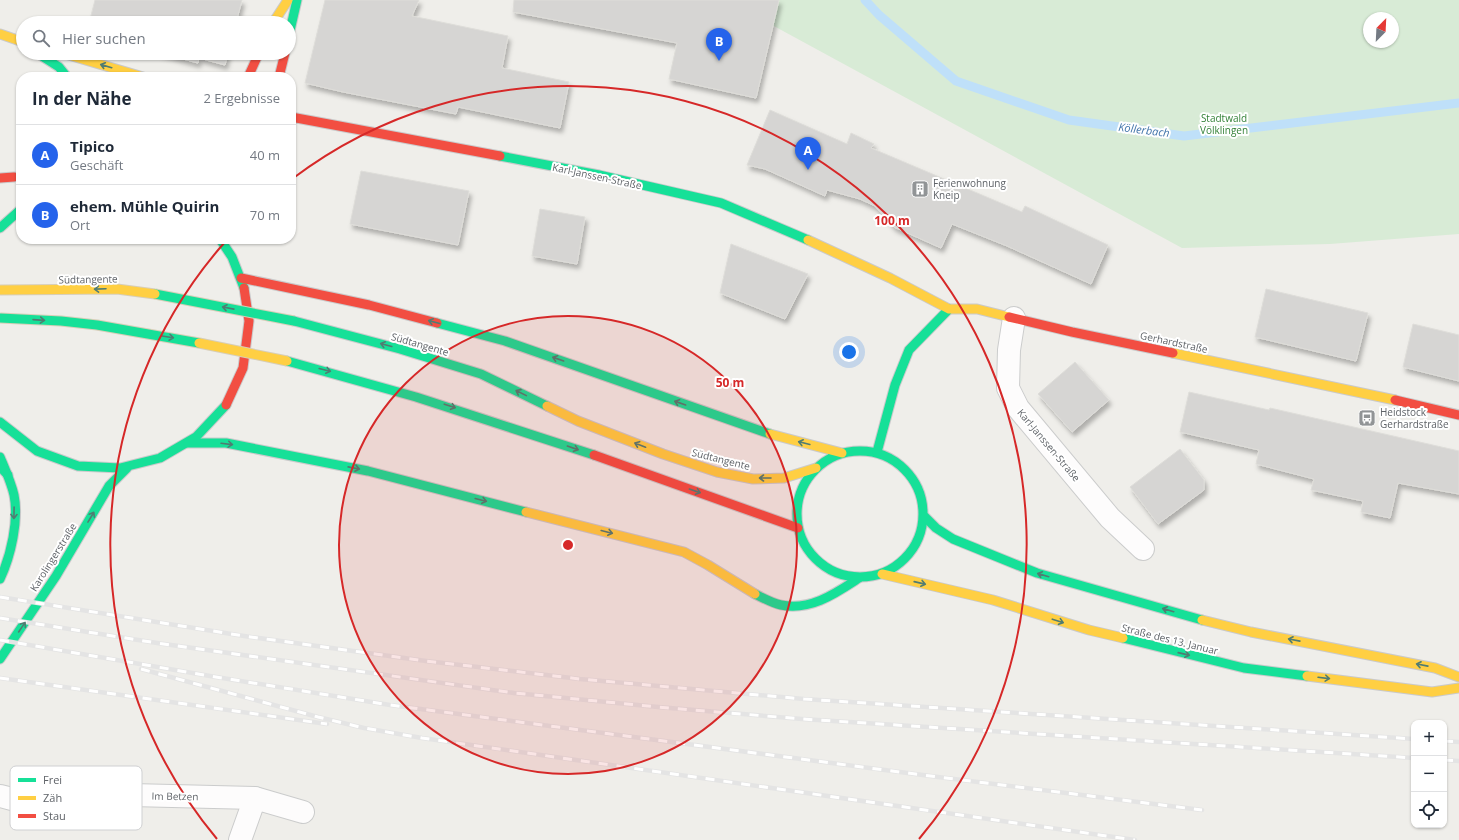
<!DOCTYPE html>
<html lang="de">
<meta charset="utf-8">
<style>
body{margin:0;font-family:"Open Sans",sans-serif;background:#f2f2f3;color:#1f2937}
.controls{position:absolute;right:12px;bottom:12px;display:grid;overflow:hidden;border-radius:8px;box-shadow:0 1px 3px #0004}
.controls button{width:36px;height:36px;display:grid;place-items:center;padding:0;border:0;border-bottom:1px solid #e0e1e3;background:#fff;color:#1f2937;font:20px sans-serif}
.compass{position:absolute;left:1363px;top:12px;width:36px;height:36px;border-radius:50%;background:#fff;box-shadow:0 1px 3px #0004;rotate:24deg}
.you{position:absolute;left:849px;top:352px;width:14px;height:14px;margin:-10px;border:3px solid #fff;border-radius:50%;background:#1a73e8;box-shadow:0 0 0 6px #1a73e833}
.badge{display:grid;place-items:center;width:26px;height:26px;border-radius:50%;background:#2563eb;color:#fff;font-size:13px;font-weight:700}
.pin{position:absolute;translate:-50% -33px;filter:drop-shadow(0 1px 2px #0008)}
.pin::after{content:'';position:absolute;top:21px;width:14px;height:12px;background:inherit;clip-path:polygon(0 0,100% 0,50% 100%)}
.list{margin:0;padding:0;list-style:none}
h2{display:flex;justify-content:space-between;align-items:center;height:52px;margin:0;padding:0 16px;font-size:17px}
h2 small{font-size:13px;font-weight:400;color:#747a83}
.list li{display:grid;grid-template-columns:26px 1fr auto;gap:12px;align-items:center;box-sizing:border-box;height:60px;padding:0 16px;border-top:1px solid #e0e1e3}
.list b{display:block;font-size:15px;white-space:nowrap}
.list p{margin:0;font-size:13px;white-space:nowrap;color:#747a83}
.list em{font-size:13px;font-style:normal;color:#747a83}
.icon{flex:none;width:22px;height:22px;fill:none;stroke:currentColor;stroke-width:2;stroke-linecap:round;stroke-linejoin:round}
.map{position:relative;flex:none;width:1459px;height:840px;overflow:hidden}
.search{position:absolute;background:#fff;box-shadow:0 1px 3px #0004;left:16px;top:16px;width:280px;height:44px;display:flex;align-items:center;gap:10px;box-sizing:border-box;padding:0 14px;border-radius:22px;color:#747a83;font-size:15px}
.panel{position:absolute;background:#fff;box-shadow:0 1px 3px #0004;left:16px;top:72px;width:280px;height:172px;border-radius:16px}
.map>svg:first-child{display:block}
.green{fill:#d8ebd6;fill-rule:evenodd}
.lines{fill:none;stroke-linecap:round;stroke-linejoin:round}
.stream{stroke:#bfe0f9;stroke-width:9}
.building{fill:#d6d5d3;stroke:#deddd9;filter:url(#shadow)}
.street-casing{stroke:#cbcccc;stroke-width:24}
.fast-casing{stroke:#cacacb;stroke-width:11}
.slow-casing{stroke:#cacacb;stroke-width:11}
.jam-casing{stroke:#cacacb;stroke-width:11}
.street{stroke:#fdfcfc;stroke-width:22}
.fast{stroke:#16e098;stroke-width:9}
.slow{stroke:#ffcf43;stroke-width:9}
.jam{stroke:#f24e42;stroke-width:9}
.rail-casing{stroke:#e4e4e4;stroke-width:4.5}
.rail{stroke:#fff;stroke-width:3;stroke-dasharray:9;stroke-linecap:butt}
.fast-bridge-casing{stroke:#d7ceb8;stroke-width:11;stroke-linecap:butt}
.slow-bridge-casing{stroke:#d7ceb8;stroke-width:11;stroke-linecap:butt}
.fast-bridge{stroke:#16e098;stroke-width:9}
.slow-bridge{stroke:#ffcf43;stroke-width:9}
.oneway{stroke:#507c72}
.ring{fill:none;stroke:#d62828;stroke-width:2}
.labels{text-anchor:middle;stroke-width:4;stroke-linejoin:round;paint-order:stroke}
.park-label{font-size:10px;fill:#348238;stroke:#fff}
.street-label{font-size:10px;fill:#5f6368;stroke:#fff}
.poi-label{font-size:10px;fill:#5f6368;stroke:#fff;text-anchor:start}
.water-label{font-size:11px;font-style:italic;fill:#4174aa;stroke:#fff}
.key{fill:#fff;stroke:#cfd0d2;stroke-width:1}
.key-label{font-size:11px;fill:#5f6368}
.centre{fill:#d62828;stroke:#fff;stroke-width:2}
.ring-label{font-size:12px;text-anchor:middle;font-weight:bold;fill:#d62828;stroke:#fff;stroke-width:4;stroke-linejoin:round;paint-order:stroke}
</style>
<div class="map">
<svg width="1459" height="840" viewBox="0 0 1459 840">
<defs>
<filter id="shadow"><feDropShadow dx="2.5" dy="4.5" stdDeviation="2" flood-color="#0004"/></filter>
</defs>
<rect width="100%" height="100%" fill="#efeeea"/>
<path class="green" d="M 779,0 L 1459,0 L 1459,234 L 1330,244 L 1182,248 L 772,25 ZM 1369,18 L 1393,18 L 1393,42 L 1369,42 Z"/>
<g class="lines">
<polyline class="stream" points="865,0 879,15 956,81 1069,120 1184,136 1459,103"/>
</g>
<g class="building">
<polygon points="95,0 242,0 236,23 89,23"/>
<polygon points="325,0 419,0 412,16 508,36 502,68 569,82 560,128 458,107 456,114 343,92 305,83"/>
<polygon points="514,0 779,0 756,98 669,79 677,43 513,12"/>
<polygon points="160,53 228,53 225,65 199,58 198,63"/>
<polygon points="770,110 847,144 851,133 874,144 871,148 1022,212 1025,206 1108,245 1091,284 1007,246 952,224 941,248 894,227 875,206 860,199 827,190 825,196 765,169 747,165"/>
<polygon points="361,171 469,191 458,245 350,224"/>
<polygon points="540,209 585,217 577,264 532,256"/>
<polygon points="731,244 808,274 785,319 720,293"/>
<polygon points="1266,289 1368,313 1356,361 1255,337"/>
<polygon points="1413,324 1459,335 1459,381 1403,367"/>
<polygon points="1075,362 1109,400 1072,432 1038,394"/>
<polygon points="1189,392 1269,410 1270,408 1459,451 1459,494 1398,483 1390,518 1361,512 1363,501 1311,490 1314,479 1256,464 1259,450 1180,432"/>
<polygon points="1180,449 1204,480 1204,490 1158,524 1130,487"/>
</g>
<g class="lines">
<g class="street-casing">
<g id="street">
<polyline points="1014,318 1009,350 1008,388 1018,408 1110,518 1143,549"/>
<polyline points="0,796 12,799 41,801 131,795 255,798 303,812"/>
<polyline points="240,840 255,798"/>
</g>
</g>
<g class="fast-casing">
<g id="fast">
<polyline points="289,35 297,0"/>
<polyline points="37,53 59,67 67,77"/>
<polyline points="500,156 599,175 721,203 808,240"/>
<polyline points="0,228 21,209"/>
<polyline points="220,239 232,257 244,288"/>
<polyline points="294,321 400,349 481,374 547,406"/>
<polyline points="437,323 505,341 770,434"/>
<polyline points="287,361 416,397 594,455"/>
<polyline points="0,422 37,451 78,466 120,468 160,458 196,437 226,405"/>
<polyline points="188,443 226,443 368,471 526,512"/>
<circle cx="860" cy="514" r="63"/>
<polyline points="877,452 895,385 909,350 949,309"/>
<path d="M 0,457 C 5,469 11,482 14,495 C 19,520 11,556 0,579"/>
<polyline points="0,467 8,475"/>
<polyline points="925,517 936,528 953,539 1037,573 1202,620"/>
<path d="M 755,594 C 763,598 772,603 781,605 C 811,611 836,593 859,578"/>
<polyline points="1123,638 1244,668 1307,676"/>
<polyline points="0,659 56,576 109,486 127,468"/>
</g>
</g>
<g class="slow-casing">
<g id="slow">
<polyline points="273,23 288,0"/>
<polyline points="0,34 23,42"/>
<polyline points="62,53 143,77"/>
<polyline points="808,240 890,278 949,309 977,309 1009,317"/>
<polyline points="1173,353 1395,400"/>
<polyline points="547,406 578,421 663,454 717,472 753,479 784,478 816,468"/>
<polyline points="770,434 842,453"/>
<polyline points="526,512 684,552 708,565 755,594"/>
<polyline points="882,574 993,600 1089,630 1123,638"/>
<polyline points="1202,620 1251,632 1435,668 1459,677"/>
<polyline points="1307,676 1432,692 1459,688"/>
</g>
</g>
<g class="jam-casing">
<g id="jam">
<polyline points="248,77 259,53"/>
<polyline points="279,77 285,53"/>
<polyline points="291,117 500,156"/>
<polyline points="0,178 14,177"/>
<polyline points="241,278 369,305 437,323"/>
<polyline points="1009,317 1072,332 1173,353"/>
<polyline points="1395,400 1459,415"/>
<polyline points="226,405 243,368 249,321 244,288"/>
<polyline points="594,455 798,528"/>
</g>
</g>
<use href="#street" class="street"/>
<use href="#fast" class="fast"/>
<use href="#slow" class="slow"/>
<use href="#jam" class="jam"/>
<g class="rail-casing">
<g id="rail">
<polyline points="0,597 244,636 426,661 580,679 804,699 1414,739"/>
<polyline points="0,618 157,643 514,693 658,707 802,719 1414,758"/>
<polyline points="0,640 210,676 390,705 938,777 1202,810"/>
<polyline points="141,669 318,717 364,728 422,738 1135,840"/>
<polyline points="0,678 327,724"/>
<polyline points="1444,741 1459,742"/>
<polyline points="1444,760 1459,761"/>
</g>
</g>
<use href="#rail" class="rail"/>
<g class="fast-bridge-casing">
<g id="fast-bridge">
<polyline points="155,294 294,321"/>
<polyline points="0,318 61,321 97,325 199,343"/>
</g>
</g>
<g class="slow-bridge-casing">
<g id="slow-bridge">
<polyline points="0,290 117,289 155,294"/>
<polyline points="199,343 287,361"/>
</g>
</g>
<use href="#fast-bridge" class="fast-bridge"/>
<use href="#slow-bridge" class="slow-bridge"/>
</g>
<defs><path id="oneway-shaft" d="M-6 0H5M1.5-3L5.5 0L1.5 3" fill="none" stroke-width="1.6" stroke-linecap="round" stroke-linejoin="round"/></defs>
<g class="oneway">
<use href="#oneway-shaft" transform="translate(106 66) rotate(-164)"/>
<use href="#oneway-shaft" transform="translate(100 289) rotate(178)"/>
<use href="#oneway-shaft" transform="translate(228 308) rotate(-169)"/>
<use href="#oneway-shaft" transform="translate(39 320) rotate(4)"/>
<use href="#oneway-shaft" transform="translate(434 322) rotate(-165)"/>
<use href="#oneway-shaft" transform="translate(168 337) rotate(9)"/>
<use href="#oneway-shaft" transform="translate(386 345) rotate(-165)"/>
<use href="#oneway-shaft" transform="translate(558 359) rotate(-161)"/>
<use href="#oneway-shaft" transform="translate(325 370) rotate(14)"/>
<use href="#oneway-shaft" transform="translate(521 393) rotate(-154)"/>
<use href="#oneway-shaft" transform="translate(680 403) rotate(-161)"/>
<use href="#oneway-shaft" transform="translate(450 406) rotate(18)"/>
<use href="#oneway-shaft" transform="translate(804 443) rotate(-166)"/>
<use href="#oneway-shaft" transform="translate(227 444) rotate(7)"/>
<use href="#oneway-shaft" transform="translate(640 445) rotate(-159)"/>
<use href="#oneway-shaft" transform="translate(573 448) rotate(19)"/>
<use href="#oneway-shaft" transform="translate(354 468) rotate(11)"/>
<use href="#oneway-shaft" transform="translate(765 478) rotate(180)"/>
<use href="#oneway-shaft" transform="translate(695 491) rotate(19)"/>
<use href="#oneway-shaft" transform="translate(481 500) rotate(14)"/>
<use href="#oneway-shaft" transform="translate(14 513) rotate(91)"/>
<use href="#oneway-shaft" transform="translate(91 517) rotate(-59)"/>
<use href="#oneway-shaft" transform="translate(607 532) rotate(14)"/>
<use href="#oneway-shaft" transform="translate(1043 575) rotate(-164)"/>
<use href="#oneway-shaft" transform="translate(920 583) rotate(13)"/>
<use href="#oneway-shaft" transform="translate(1168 610) rotate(-164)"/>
<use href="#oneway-shaft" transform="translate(1058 621) rotate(18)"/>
<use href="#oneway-shaft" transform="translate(22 627) rotate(-56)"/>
<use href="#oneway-shaft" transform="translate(1294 640) rotate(-169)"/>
<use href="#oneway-shaft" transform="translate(1184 654) rotate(13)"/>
<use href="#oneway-shaft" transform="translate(1422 665) rotate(-169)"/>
<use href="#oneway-shaft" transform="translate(1324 678) rotate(7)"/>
</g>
<circle cx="568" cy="545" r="229" fill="#d62828" fill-opacity=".12"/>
<g class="ring">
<circle cx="568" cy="545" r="229"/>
<path d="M217 839A458 458 0 0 1 225 242M292 179A458 458 0 0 1 919 839"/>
</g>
<defs>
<g id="building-square" transform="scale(0.9)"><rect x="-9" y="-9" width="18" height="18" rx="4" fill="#919496" stroke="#fff"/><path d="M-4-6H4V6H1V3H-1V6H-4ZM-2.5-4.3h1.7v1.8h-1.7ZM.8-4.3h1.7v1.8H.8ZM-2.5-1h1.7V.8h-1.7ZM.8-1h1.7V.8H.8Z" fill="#fff"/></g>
<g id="bus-square" transform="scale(0.9)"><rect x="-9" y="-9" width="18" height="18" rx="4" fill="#919496" stroke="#fff"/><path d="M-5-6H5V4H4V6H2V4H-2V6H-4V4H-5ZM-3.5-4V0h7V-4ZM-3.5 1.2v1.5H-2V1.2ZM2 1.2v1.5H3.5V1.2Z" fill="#fff"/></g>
</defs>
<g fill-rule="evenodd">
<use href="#building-square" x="920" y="189"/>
<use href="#bus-square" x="1367" y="418"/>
</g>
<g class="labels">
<g class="park-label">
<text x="1224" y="122">Stadtwald<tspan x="1224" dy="12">Völklingen</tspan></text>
</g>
<g class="street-label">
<text transform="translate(597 176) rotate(12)" y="4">Karl-Janssen-Straße</text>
<text transform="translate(88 279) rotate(-1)" y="4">Südtangente</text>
<text transform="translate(1174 342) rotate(12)" y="4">Gerhardstraße</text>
<text transform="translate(420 344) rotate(16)" y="4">Südtangente</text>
<text transform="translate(1049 445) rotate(50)" y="4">Karl-Janssen-Straße</text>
<text transform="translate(721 459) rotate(14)" y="4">Südtangente</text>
<text transform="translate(53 557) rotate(-58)" y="4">Karolingerstraße</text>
<text transform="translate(1170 639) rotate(14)" y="4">Straße des 13. Januar</text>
<text transform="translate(175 796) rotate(1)" y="4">Im Betzen</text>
</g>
<g class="poi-label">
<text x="933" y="187">Ferienwohnung<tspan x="933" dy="12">Kneip</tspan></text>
<text x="1380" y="416">Heidstock<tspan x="1380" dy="12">Gerhardstraße</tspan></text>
</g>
<g class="water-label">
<text transform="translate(1144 130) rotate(7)" y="4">Köllerbach</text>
</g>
</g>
<rect x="10" y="766" width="132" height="64" rx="6" class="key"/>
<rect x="18" y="778" width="18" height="4" fill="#16e098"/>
<rect x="18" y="796" width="18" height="4" fill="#ffcf43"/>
<rect x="18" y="814" width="18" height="4" fill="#f24e42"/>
<g class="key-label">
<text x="43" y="784">Frei</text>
<text x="43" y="802">Zäh</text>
<text x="43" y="820">Stau</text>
</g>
<circle cx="568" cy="545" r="6" class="centre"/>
<g class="ring-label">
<text x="892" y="225">100 m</text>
<text x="730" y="387">50 m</text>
</g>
</svg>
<div class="controls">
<button>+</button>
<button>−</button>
<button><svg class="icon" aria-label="locate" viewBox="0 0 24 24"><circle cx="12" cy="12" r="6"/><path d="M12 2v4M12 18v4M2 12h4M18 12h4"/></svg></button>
</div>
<svg class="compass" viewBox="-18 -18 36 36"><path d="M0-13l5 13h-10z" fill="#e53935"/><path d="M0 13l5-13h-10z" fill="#747a83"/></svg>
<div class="you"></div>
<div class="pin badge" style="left:808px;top:170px">A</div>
<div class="pin badge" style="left:719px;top:61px">B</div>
<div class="search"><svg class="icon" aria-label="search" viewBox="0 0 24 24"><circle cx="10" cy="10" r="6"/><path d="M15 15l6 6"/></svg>Hier suchen</div>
<section class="panel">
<h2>In der Nähe<small>2 Ergebnisse</small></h2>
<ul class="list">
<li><span class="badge">A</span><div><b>Tipico</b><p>Geschäft</p></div><em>40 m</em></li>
<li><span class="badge">B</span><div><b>ehem. Mühle Quirin</b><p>Ort</p></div><em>70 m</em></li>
</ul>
</section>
</div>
